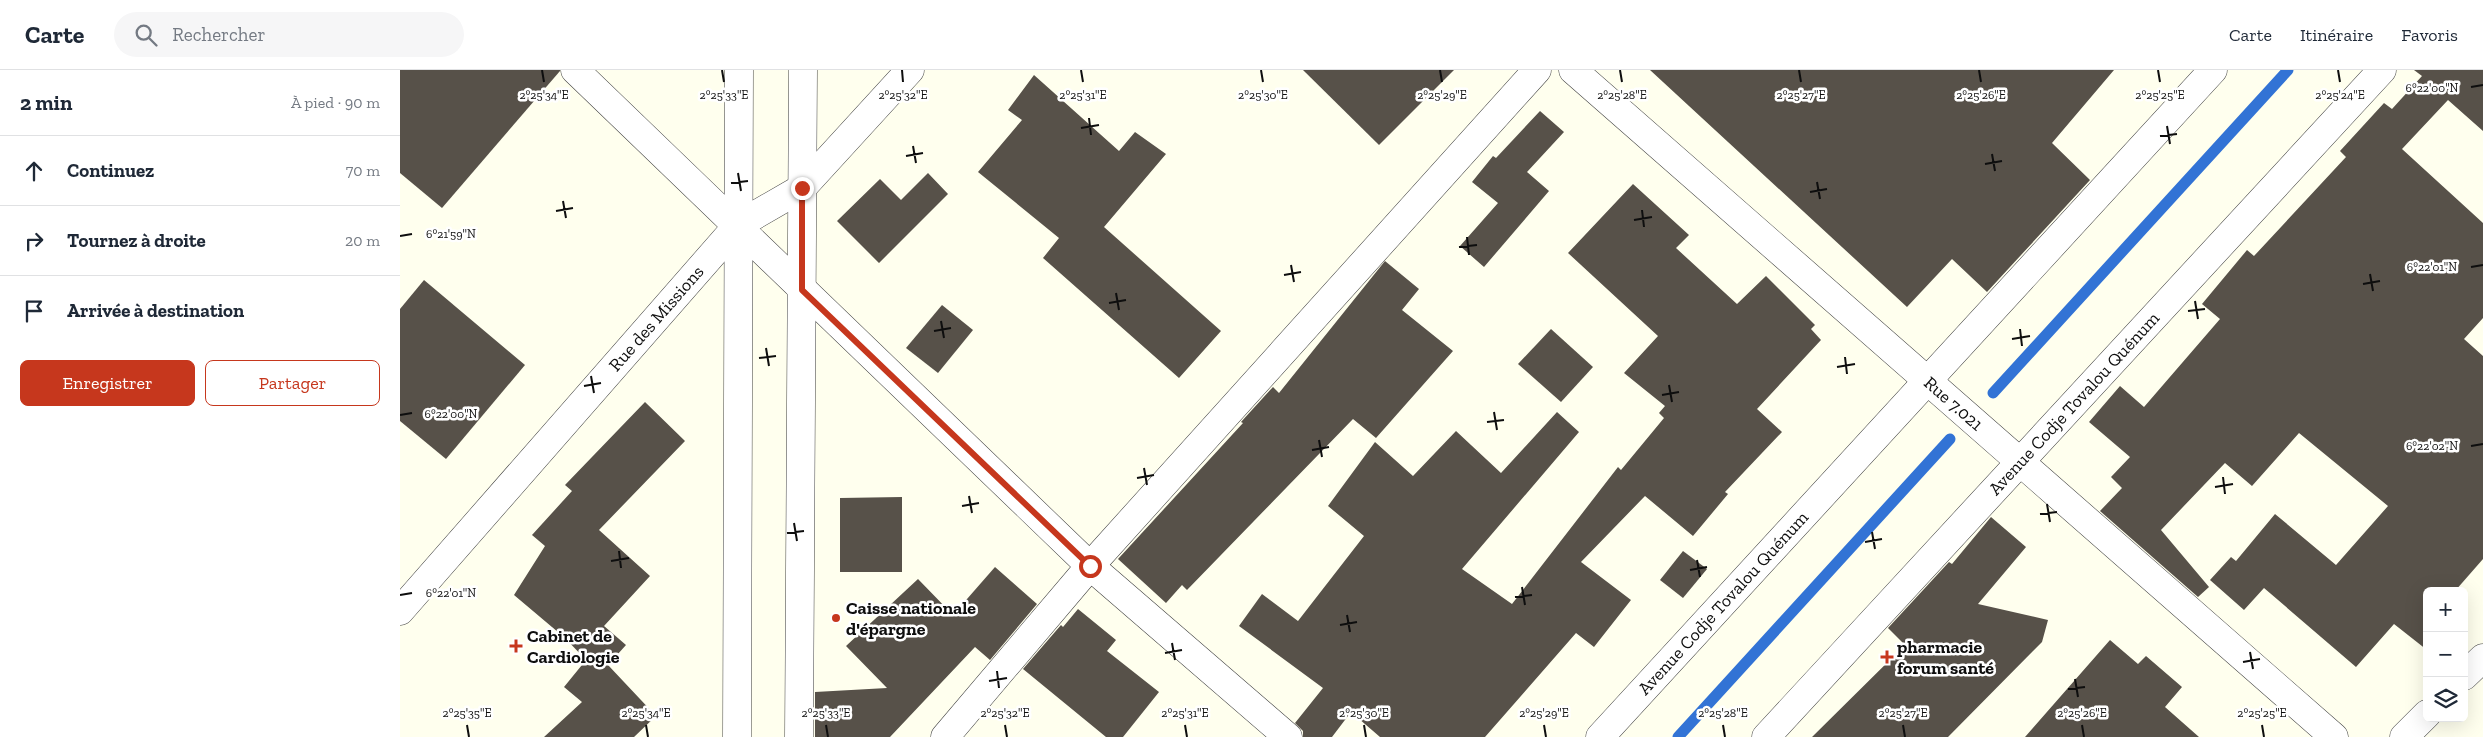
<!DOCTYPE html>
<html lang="fr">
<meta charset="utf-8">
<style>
body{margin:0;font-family:"Zilla Slab",serif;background:#f6f6f7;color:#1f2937}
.controls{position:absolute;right:15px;bottom:15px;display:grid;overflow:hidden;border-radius:8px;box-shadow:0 5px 20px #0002}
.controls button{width:45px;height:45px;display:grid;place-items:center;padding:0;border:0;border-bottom:1px solid #e0e1e3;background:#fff;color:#1f2937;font:25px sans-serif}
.stop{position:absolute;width:15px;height:15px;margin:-11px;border:4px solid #c6371d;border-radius:50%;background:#fff}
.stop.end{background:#c6371d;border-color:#fff;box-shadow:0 1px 5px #0008}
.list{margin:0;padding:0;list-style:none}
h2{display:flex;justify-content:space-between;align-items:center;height:65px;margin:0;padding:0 20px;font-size:21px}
h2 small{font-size:16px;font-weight:400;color:#747a83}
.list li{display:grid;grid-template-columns:32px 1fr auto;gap:15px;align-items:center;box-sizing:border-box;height:70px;padding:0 20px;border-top:1px solid #e0e1e3}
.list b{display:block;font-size:19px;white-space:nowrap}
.list em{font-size:16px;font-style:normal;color:#747a83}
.actions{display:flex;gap:10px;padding:15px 20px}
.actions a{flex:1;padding:11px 0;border:1px solid #c6371d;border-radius:8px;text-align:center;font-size:18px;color:#c6371d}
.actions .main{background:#c6371d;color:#fff}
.icon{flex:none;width:28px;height:28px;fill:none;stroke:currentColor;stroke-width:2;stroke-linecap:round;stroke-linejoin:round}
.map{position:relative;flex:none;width:2083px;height:667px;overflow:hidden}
header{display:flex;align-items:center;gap:30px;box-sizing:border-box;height:70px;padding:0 25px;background:#fff;border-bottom:1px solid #e0e1e3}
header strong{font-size:24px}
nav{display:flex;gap:28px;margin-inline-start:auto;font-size:18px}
.search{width:350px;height:45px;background:#f6f6f7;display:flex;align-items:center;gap:12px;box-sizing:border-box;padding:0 18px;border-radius:28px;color:#747a83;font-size:19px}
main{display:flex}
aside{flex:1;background:#fff}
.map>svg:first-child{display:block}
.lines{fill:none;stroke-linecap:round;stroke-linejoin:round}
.stream{stroke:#3273d5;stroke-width:11}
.building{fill:#575149}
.minor-casing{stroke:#414141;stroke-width:29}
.minor{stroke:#fff;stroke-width:28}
.route{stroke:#c6371d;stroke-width:6}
.ticks{fill:none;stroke:#0e0e0e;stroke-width:2}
.poi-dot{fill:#c6371d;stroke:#fff;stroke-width:2}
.labels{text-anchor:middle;stroke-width:5;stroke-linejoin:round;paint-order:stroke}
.street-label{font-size:18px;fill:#0e0e0e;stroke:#fff}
.poi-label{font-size:18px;font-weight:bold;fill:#0e0e0e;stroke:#fff;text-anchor:start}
.ticks-label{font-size:12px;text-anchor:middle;fill:#0e0e0e;stroke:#fff;stroke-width:5;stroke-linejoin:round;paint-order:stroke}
</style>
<header>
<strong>Carte</strong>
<div class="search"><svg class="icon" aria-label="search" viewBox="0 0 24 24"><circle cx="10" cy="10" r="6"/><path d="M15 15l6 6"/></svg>Rechercher</div>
<nav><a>Carte</a><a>Itinéraire</a><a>Favoris</a></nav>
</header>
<main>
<aside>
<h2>2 min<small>À pied · 90 m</small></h2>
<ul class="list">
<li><svg class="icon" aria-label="ahead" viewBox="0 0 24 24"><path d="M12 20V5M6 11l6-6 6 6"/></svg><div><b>Continuez</b></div><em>70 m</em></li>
<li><svg class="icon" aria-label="right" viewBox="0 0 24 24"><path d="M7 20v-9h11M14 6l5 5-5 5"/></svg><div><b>Tournez à droite</b></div><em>20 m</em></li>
<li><svg class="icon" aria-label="arrive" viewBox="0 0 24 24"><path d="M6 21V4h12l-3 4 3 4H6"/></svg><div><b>Arrivée à destination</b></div></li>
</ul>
<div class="actions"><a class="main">Enregistrer</a><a>Partager</a></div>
</aside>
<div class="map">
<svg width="2083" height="667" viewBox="0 0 2083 667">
<rect width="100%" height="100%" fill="#ffe"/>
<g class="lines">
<g class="stream">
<polyline points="1593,323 1888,0"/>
<polyline points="1278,667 1550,369"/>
</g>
</g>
<g class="building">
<polygon points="0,0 160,0 160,1 42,138 0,103"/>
<polygon points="903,0 1054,0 979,75"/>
<polygon points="1250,0 1714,0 1652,73 1690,110 1587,222 1552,189 1507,237"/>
<polygon points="2014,0 2083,0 2083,61 2048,30 2002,79 2083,153 2083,248 2064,269 2083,286 2083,489 2055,521 2027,521 2027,580 1994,554 1956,597 1864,518 1844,540 1810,510 1831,487 1836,491 1875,444 1936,495 1988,436 1899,363 1852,416 1825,393 1761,460 1809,517 1798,527 1700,441 1722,418 1711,407 1730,387 1689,352 1720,316 1744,337 1820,249 1802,234 1847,180 1854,186 1946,87 1940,81 1984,33 1992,39 2022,6"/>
<polygon points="634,5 719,81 735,62 766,84 704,157 821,261 779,308 643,188 659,168 578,102 622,50 608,40"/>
<polygon points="1140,41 1164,62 1127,102 1149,121 1084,197 1060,176 1098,133 1072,112 1093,86 1096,88"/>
<polygon points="528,103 548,124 479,193 437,151 480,109 501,130"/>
<polygon points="1233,114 1289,165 1276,178 1337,234 1366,206 1415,255 1411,259 1421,270 1357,339 1382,362 1325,422 1328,424 1293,466 1245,426 1181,492 1231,530 1194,577 1176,563 1085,667 980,667 951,642 932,667 903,667 903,661 895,653 923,618 839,556 862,524 898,551 964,466 928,436 975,372 1013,406 1056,361 1101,403 1157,342 1179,362 1062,499 1112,534 1218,397 1221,400 1264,348 1259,343 1265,336 1224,303 1258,266 1168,183"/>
<polygon points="985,191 1019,219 1002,240 1053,281 976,368 953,349 787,520 782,515 766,533 718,489 843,353 841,352 873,317 879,323"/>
<polygon points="24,210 125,295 46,389 0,351 0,239"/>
<polygon points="542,235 573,260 538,303 506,278"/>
<polygon points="1151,259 1193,297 1161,332 1118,294"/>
<polygon points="245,332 285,371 199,460 250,506 204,556 226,575 208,595 256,646 234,667 144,667 182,632 164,617 186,590 165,568 114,525 145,476 132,465 172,421 165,415"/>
<polygon points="502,427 502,502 440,502 440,428"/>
<polygon points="1591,447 1626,477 1578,534 1648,550 1642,572 1548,667 1412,667 1505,575 1488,558 1549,492 1552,494"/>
<polygon points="1283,481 1307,499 1283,528 1260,510"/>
<polygon points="595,497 637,534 590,590 575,577 490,667 415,667 415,622 487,618 446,576 518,509 553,545"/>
<polygon points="678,539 716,570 707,581 759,622 723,667 706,667 623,599 661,555 663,557"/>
<polygon points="1710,570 1738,594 1746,586 1782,617 1765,637 1799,667 1625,667"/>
</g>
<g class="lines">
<g class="minor-casing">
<g id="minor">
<polyline points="175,0 690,496 888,667"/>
<path id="s1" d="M 1173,0 L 1934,667"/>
<path id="s2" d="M 0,541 L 338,155 L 402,118 L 510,0"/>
<polyline points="2064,606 2083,588"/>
<polyline points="337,667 339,0"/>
<polyline points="399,667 403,0"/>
<polyline points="545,667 690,496 1137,0"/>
<path id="s3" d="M 1200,667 L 1813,0"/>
<path id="s4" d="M 1366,667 L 1982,0"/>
<polyline points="2004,667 2027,644"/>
</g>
</g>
<use href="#minor" class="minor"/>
</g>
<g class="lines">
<polyline class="route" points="402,118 402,220 690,496"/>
</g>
<path class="ticks" d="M 142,0 L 144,12M 322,0 L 324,12M 502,0 L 503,12M 681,0 L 683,12M 861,0 L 863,12M 1040,0 L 1042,12M 1220,0 L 1222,12M 1399,0 L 1401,12M 1579,0 L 1581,12M 1758,0 L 1760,12M 1938,0 L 1940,12M 2071,17 L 2083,15M 689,48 L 691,65M 1767,56 L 1770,74M 681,58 L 699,55M 1760,66 L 1777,64M 513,76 L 516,93M 1592,84 L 1595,101M 506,86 L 523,83M 1585,94 L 1602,91M 338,103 L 341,121M 1417,112 L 1420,129M 331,113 L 348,111M 1410,122 L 1427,119M 163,131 L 166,148M 1242,140 L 1244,157M 156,141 L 173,138M 1234,150 L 1252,147M 0,166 L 12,164M 1067,167 L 1069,185M 1059,177 L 1077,175M 891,195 L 894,212M 2071,197 L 2083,195M 1970,204 L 1973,221M 884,205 L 901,202M 1963,214 L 1980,211M 716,223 L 719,240M 1795,231 L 1798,249M 709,233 L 726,230M 1788,241 L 1805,239M 541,251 L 544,268M 1620,259 L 1622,276M 534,261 L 551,258M 1612,269 L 1630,266M 366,278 L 369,296M 1445,287 L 1447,304M 359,288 L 376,286M 1437,297 L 1455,294M 191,306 L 194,323M 1269,315 L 1272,332M 184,316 L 201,313M 1262,325 L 1279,322M 1094,342 L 1097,360M 0,345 L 12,343M 1087,352 L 1104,350M 919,370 L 922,387M 2071,376 L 2083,374M 912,380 L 929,377M 744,398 L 747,415M 1823,407 L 1825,424M 737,408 L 754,405M 1815,417 L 1833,414M 569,426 L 572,443M 1647,434 L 1650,452M 562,436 L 579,433M 1640,444 L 1657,442M 394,453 L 397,471M 1472,462 L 1475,479M 387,463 L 404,461M 1465,472 L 1482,469M 219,481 L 221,498M 1297,490 L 1300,507M 211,491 L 229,488M 1290,500 L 1307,497M 1122,517 L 1125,535M 0,525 L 12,523M 1115,527 L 1132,525M 947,545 L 950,562M 940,555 L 957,552M 772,573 L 775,590M 1850,582 L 1853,599M 765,583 L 782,580M 1843,592 L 1860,589M 597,601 L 599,618M 1675,609 L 1678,627M 589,611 L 607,608M 1668,619 L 1685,617M 67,655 L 69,667M 246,655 L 248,667M 426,655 L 428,667M 605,655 L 607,667M 785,655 L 787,667M 964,655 L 966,667M 1144,655 L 1146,667M 1323,655 L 1325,667M 1503,655 L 1505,667M 1682,655 L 1684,667M 1862,655 L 1864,667"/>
<g class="poi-dot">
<circle cx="436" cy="548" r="5"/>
<path d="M113.5 568.5h5v5h5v5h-5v5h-5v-5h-5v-5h5z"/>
<path d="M1484.5 579.5h5v5h5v5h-5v5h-5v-5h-5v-5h5z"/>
</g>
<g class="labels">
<g class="street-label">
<text dy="6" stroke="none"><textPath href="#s2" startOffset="389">Rue des Missions</textPath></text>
<text dy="6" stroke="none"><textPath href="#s1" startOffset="506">Rue 7.021</textPath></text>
<text dy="6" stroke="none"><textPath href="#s4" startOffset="454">Avenue Codje Tovalou Quénum</textPath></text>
<text dy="6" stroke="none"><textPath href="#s3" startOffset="182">Avenue Codje Tovalou Quénum</textPath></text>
</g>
<g class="poi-label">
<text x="446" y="544">Caisse nationale<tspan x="446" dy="21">d'épargne</tspan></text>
<text x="127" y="572">Cabinet de<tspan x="127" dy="21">Cardiologie</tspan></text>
<text x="1497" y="583">pharmacie<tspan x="1497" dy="21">forum santé</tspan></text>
</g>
</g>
<g class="ticks-label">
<text x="2032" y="22">6°22'00"N</text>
<text x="144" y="29">2°25'34"E</text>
<text x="324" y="29">2°25'33"E</text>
<text x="503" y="29">2°25'32"E</text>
<text x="683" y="29">2°25'31"E</text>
<text x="863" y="29">2°25'30"E</text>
<text x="1042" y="29">2°25'29"E</text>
<text x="1222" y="29">2°25'28"E</text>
<text x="1401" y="29">2°25'27"E</text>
<text x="1581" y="29">2°25'26"E</text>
<text x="1760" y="29">2°25'25"E</text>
<text x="1940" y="29">2°25'24"E</text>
<text x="51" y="168">6°21'59"N</text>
<text x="2032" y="201">6°22'01"N</text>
<text x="51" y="348">6°22'00"N</text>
<text x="2032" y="380">6°22'02"N</text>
<text x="51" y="527">6°22'01"N</text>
<text x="67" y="647">2°25'35"E</text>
<text x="246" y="647">2°25'34"E</text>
<text x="426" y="647">2°25'33"E</text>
<text x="605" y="647">2°25'32"E</text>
<text x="785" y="647">2°25'31"E</text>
<text x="964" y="647">2°25'30"E</text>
<text x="1144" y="647">2°25'29"E</text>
<text x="1323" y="647">2°25'28"E</text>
<text x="1503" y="647">2°25'27"E</text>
<text x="1682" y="647">2°25'26"E</text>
<text x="1862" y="647">2°25'25"E</text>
</g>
</svg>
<div class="controls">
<button>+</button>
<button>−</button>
<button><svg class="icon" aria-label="layers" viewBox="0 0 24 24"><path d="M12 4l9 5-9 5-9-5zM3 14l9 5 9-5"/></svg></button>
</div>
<div class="stop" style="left:690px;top:496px"></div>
<div class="stop end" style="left:402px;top:118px"></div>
</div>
</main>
